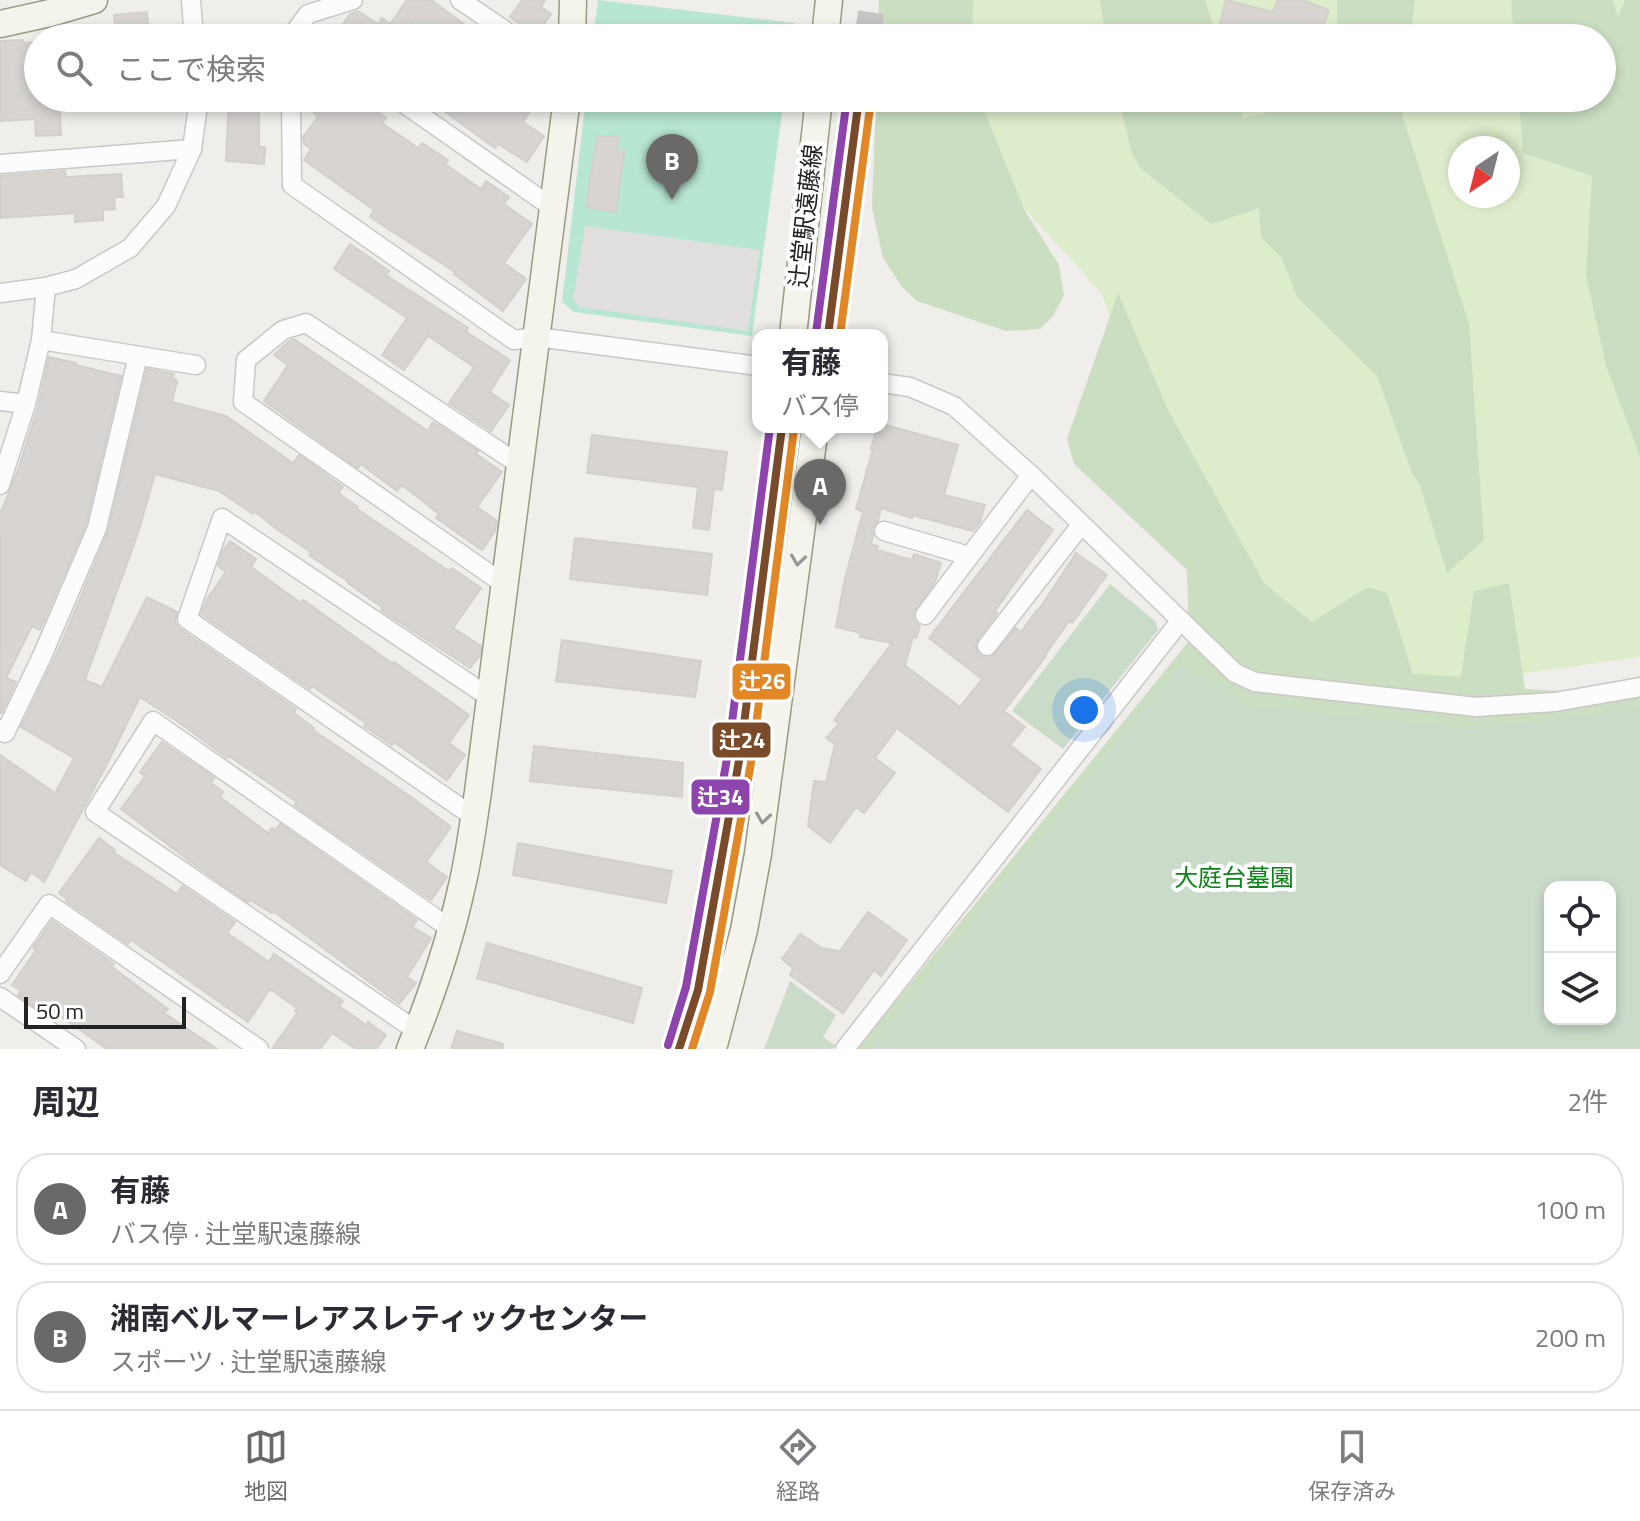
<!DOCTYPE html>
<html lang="ja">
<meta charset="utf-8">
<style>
body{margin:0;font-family:"Titillium Web","Noto Sans JP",sans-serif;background:#f7f7f7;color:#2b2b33}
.controls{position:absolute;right:24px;bottom:24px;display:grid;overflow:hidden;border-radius:16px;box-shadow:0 4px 12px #0003}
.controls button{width:72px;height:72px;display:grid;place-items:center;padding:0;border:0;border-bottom:2px solid #e1e1e2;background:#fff;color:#2b2b33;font:40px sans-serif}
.compass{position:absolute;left:1448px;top:136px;width:72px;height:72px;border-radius:50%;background:#fff;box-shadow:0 4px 12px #0003;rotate:215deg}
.scale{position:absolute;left:24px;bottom:20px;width:162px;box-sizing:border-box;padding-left:8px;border:4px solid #222;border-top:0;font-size:22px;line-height:28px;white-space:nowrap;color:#222;-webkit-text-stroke:6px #fff;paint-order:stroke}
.you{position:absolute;left:1084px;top:710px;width:28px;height:28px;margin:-20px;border:6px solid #fff;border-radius:50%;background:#1a73e8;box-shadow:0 0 0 12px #1a73e833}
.badge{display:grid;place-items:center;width:52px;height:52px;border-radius:50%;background:#6a6968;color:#fff;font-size:26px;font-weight:700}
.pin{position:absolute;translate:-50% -66px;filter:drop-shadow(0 2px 4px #0008)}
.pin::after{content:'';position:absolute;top:42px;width:28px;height:24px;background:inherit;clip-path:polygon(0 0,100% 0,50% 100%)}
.popup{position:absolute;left:752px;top:329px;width:136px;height:104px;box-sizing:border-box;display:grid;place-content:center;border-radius:16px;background:#fff;filter:drop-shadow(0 2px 6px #0005);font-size:26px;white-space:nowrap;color:#7c7c81}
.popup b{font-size:30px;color:#2b2b33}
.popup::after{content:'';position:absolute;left:50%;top:100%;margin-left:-16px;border:16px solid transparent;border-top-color:#fff}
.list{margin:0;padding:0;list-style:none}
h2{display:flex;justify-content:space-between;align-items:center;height:104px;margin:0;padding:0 32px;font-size:34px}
h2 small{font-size:26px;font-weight:400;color:#7c7c81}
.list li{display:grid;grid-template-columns:52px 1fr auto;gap:24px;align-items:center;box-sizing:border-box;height:112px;margin:0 16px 16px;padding:0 16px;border:2px solid #e1e1e2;border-radius:32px}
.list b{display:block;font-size:30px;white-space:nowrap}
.list p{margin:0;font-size:26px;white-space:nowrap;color:#7c7c81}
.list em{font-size:26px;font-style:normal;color:#7c7c81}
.icon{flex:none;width:44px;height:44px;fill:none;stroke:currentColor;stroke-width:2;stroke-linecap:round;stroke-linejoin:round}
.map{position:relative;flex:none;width:1640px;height:1049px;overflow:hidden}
.search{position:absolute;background:#fff;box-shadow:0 4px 12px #0003;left:24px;right:24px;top:24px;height:88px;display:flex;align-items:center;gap:20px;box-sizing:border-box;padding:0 28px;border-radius:44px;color:#7c7c81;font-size:30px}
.sheet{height:360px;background:#fff}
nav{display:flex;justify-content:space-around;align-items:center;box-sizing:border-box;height:112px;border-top:2px solid #e1e1e2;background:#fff;font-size:22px;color:#7c7c81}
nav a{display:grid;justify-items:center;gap:4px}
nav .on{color:#6a6968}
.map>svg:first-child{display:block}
.grass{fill:#ddeccb;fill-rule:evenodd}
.forest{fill:#cbdec1}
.cemetery{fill:#cadbca;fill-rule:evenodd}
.pitch{fill:#b7e6d2}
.parking{fill:#e0dfde}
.building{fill:#d7d4d2;stroke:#d3d0cc;stroke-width:2}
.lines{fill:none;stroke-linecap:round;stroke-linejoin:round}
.secondary-tunnel{stroke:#c7c5c3;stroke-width:26;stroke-dasharray:26 13;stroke-linecap:butt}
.street-casing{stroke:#c9c8c7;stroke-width:21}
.secondary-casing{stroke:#999a82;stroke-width:29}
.street{stroke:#fdfcfc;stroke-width:18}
.secondary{stroke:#f4f4ed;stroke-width:26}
.bus-1-casing{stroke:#fff;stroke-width:14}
.bus-2-casing{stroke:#fff;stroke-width:14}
.bus-3-casing{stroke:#fff;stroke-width:14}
.bus-1{stroke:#7a4b2a;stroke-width:8}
.bus-2{stroke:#e18726;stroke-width:8}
.bus-3{stroke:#8e44ad;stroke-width:8}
.oneway{stroke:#969692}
.labels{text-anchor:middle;stroke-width:8;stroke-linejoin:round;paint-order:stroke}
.street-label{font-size:24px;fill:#222;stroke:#fff}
.park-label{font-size:24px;fill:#0c8416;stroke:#fff}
.line-badge{stroke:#fff;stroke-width:3}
.badge-label{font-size:22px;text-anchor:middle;font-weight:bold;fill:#fff}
</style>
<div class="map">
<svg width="1640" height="1049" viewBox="0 0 1640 1049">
<rect width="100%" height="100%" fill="#f0eeeb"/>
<path class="grass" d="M 956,0 L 1640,0 L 1640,657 L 1468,681 L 1273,664 L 1147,426 L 1102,294 L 968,146 L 964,98 L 1602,98 L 1602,38 L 959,38 ZM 1460,148 L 1508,148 L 1508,196 L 1460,196 Z"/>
<g class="forest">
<polygon points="879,0 973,0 972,38 878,38"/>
<polygon points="1100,0 1205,0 1217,38 1106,38"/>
<polygon points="1337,0 1415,0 1410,38 1337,38"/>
<polygon points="1511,0 1613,0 1618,17 1625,0 1640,0 1640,457 1606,365 1586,276 1592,176 1523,153 1519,98 1602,98 1602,38 1514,38"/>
<polygon points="876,98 979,98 1024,209 1059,265 1064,295 1053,316 1040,329 1006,331 917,301 902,287 883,258 872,208"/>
<polygon points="1118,98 1236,98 1243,118 1311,103 1314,98 1403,98 1401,111 1469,324 1484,540 1447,573 1420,485 1412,473 1377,376 1297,297 1282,258 1261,237 1259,208 1211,224 1140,168 1132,153"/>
<polygon points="1118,293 1168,410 1264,583 1312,622 1368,587 1387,593 1413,674 1461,677 1474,591 1509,583 1525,689 1640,695 1640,743 907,1049 857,1049 1189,641 1187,570 1074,464 1067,439"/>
</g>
<g class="cemetery">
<polygon points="1110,584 1155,621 1158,630 1063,749 1012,711"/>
<path d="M 1181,664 L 1247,706 L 1472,729 L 1640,709 L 1640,1049 L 870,1049 ZM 1550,887 L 1610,887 L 1610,1019 L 1550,1019 Z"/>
<polygon points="790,981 836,1015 823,1037 835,1045 832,1049 764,1049"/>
</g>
<g class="pitch">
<polygon points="598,0 794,23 792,38 593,38"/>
<polygon points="586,98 784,98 752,336 574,312 562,302"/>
</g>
<polygon class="parking" points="585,226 760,250 748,331 580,307 573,300"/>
<g class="building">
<polygon points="407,0 431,0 483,38 432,38 412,24 404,34 410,38 333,38 350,14 358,11 378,24 382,18 390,24"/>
<polygon points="522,0 545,0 541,7 551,14 536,35 510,17"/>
<polygon points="1226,0 1273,12 1278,0 1302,0 1329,10 1319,38 1216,38"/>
<polygon points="147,12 149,38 116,38 114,15"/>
<polygon points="23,40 23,43 38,42 38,98 59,98 61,135 36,136 35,119 0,121 0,41"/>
<polygon points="229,98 259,98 259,147 265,147 264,164 226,161"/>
<polygon points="325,98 349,98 360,106 363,103 386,118 382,123 418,148 422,143 448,160 445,164 481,189 486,181 509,197 504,204 532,224 504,263 526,279 503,311 454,274 455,272 370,217 374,210 304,160 311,149 304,144 303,137 318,117 314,113"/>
<polygon points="426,98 539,98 523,122 544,136 527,162 498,144 495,148"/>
<polygon points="597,136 618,137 617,150 624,151 616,212 586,207"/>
<polygon points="65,171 66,177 121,174 123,197 114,197 115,209 103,210 103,220 75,222 75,213 0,218 0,176"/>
<polygon points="350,244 389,271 386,275 468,328 466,332 510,360 490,392 509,405 491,431 449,403 474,367 428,336 404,370 382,355 407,318 334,269"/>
<polygon points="294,339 428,431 433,422 435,423 478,451 476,454 502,472 477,507 497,521 495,531 482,550 436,518 439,514 402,485 397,491 361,464 358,468 264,401 288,365 274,355 289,341"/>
<polygon points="49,357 76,363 76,365 121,376 86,524 40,630 32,626 6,678 16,682 1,714 0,514 18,470 38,407"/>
<polygon points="147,369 174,374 172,377 177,381 172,402 226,416 293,463 299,455 343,487 338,493 358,507 357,509 449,571 452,568 481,588 453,628 481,646 480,655 470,668 381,610 383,608 348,583 349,582 309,555 311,552 278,530 254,511 253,514 219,491 155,474 138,533 85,680 102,687 147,597 177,612 175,622 180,629 296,709 294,713 314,728 313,730 411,797 451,827 426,862 447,877 431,900 294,805 297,802 229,756 227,758 177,721 140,697 106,766 44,882 31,872 26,881 0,865 0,755 55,793 74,758 21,727 63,640 108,532"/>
<polygon points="882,424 958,445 944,495 985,505 980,522 973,531 912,515 912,518 881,508 878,521 872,528 873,536 871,544 878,546 877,550 912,560 914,554 941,563 935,582 913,613 914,620 920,626 916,638 913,637 905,665 906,668 907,667 960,707 982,679 929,638 1027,510 1053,530 1014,584 995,611 997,613 978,639 975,645 979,655 986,658 992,657 1016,628 1021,632 1037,610 1038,611 1076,553 1107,575 1072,623 1069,621 1045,655 1046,656 1004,711 1025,727 1010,745 1041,769 1008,812 897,728 875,758 895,773 864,813 856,807 830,843 808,826 814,781 826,782 835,744 826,738 839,724 834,720 892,643 860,637 861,633 836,627 845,578 863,512 856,509 873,449 871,449 877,427 882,427"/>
<polygon points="592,435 727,452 722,490 714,489 709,530 693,528 698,487 587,473"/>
<polygon points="575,538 712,554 707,595 570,579"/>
<polygon points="230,541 256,559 251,567 301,603 303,600 393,664 394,662 469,715 449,743 465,755 447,780 394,742 392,745 364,726 366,723 312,686 310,689 201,614 207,599 226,572 218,566 223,551"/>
<polygon points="562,640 701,661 695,697 556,681"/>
<polygon points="162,742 214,778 211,783 223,792 220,797 268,833 272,828 275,831 280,824 417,920 412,927 431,938 407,977 416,983 399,1004 273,911 272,913 250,900 248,902 196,866 121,809 145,776 140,772"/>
<polygon points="534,746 683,763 682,797 530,781"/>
<polygon points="99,838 115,850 113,852 177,894 182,886 235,922 227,933 269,962 274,954 343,1001 339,1006 366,1025 368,1022 386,1035 376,1049 356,1049 332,1033 320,1049 272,1049 298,1012 295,1011 297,1008 270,989 248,1022 131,940 128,944 66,901 67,899 59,893"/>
<polygon points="518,843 672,871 666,903 513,875"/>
<polygon points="868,912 907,940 881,976 874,970 843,1013 790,975 793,968 782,959 800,934 822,948 840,951"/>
<polygon points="52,921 114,964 112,967 168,1009 164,1013 217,1049 107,1049 48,1007 44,1013 18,995 21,991 12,985 36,950 33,948"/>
<polygon points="487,943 642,988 633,1023 477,978"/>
<polygon points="457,1031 503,1044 502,1049 451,1049"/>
</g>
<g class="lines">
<polyline class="secondary-tunnel" points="867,38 873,0"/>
<g class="street-casing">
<g id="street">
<polyline points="191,0 194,38"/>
<polyline points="460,0 516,38"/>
<polyline points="294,38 297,29 308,14 353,0"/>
<polyline points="291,98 292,185 514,340 537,337 758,366"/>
<polyline points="396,98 553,208"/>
<polyline points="0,164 192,149"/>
<polyline points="0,293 46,287 76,279 130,248 166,206 192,149 199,98"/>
<polyline points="41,340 196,365"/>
<polyline points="882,383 910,387 954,406 1031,475 1235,673 1255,682 1476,707 1555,702 1640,687"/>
<polyline points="0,401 26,404"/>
<polyline points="0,485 26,404 41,340 46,287"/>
<polyline points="884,531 969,556"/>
<polyline points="504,584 243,402 246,360 283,330 306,323 520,465"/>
<polyline points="925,615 1031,475"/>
<polyline points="987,646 1081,525"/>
<polyline points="0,729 5,733 42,656 97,528 138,356"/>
<polyline points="474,817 187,619 222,518 489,697"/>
<polyline points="0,974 49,904 259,1049"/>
<polyline points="0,997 76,1049"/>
<polyline points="417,1031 95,812 153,721 451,929"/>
<polyline points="845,1049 1181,620"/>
</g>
</g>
<g class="secondary-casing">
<g id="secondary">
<polyline points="0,24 50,13 94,0"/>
<polyline points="572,38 573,0"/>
<polyline points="825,38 829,0"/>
<polyline points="793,335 819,98"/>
<polyline points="828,335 859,98"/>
<path d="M 410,1049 C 431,997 449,944 461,890 C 469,858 473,824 478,792 L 567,98"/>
<polyline points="679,1049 698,990 740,755 782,427"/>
<polyline points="713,1049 744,930 758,854 815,427"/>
</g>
</g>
<use href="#street" class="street"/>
<use href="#secondary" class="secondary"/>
<g class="bus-1-casing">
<g id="bus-1">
<polyline points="828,335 859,98"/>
<polyline points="679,1049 698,990 740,755 782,427"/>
</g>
</g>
<g class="bus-2-casing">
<g id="bus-2">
<polyline points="840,335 871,100"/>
<polyline points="692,1049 710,992 752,757 794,429"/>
</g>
</g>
<g class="bus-3-casing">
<g id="bus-3">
<polyline points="816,333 847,98"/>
<polyline points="668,1045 686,987 728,753 770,427"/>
</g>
</g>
<use href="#bus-1" class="bus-1"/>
<use href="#bus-2" class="bus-2"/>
<use href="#bus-3" class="bus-3"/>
</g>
<defs><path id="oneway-chevron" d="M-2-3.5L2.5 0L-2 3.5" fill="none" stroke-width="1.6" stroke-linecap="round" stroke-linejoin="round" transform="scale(2)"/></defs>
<g class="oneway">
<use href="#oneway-chevron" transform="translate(798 560) rotate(98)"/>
<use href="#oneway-chevron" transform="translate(763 818) rotate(98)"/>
</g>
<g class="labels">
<g class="street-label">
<text transform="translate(806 216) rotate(-84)" y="8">辻堂駅遠藤線</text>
</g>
<g class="park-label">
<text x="1234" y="886">大庭台墓園</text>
</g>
</g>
<g class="line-badge">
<rect x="731" y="662" width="61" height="39" rx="8" fill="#e18726"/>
<rect x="711" y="721" width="61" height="38" rx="8" fill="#7a4b2a"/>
<rect x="690" y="778" width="61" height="38" rx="8" fill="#8e44ad"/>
</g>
<g class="badge-label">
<text x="762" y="689">辻26</text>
<text x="742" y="748">辻24</text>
<text x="720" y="805">辻34</text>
</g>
</svg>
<div class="controls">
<button><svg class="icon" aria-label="locate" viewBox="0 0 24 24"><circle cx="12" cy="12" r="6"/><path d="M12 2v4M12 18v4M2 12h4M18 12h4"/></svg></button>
<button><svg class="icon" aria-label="layers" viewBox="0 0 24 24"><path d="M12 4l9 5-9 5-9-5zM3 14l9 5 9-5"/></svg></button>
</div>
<svg class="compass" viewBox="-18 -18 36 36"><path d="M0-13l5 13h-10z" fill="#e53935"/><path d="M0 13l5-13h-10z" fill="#7c7c81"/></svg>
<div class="scale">50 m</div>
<div class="you"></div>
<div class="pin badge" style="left:820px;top:525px">A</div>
<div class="popup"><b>有藤</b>バス停</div>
<div class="pin badge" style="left:672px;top:200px">B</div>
<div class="search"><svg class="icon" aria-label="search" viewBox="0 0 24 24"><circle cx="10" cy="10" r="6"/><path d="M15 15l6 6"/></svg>ここで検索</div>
</div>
<section class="sheet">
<h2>周辺<small>2件</small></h2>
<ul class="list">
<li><span class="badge">A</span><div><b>有藤</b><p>バス停 · 辻堂駅遠藤線</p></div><em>100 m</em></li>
<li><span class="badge">B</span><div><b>湘南ベルマーレアスレティックセンター</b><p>スポーツ · 辻堂駅遠藤線</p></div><em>200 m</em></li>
</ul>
</section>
<nav>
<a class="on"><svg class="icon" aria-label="map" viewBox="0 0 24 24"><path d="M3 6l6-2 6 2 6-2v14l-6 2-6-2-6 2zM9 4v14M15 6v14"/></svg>地図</a>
<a><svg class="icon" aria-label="directions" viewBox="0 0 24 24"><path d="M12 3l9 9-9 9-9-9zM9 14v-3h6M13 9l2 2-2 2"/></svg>経路</a>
<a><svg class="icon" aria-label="saved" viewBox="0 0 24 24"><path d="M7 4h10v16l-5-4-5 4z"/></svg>保存済み</a>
</nav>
